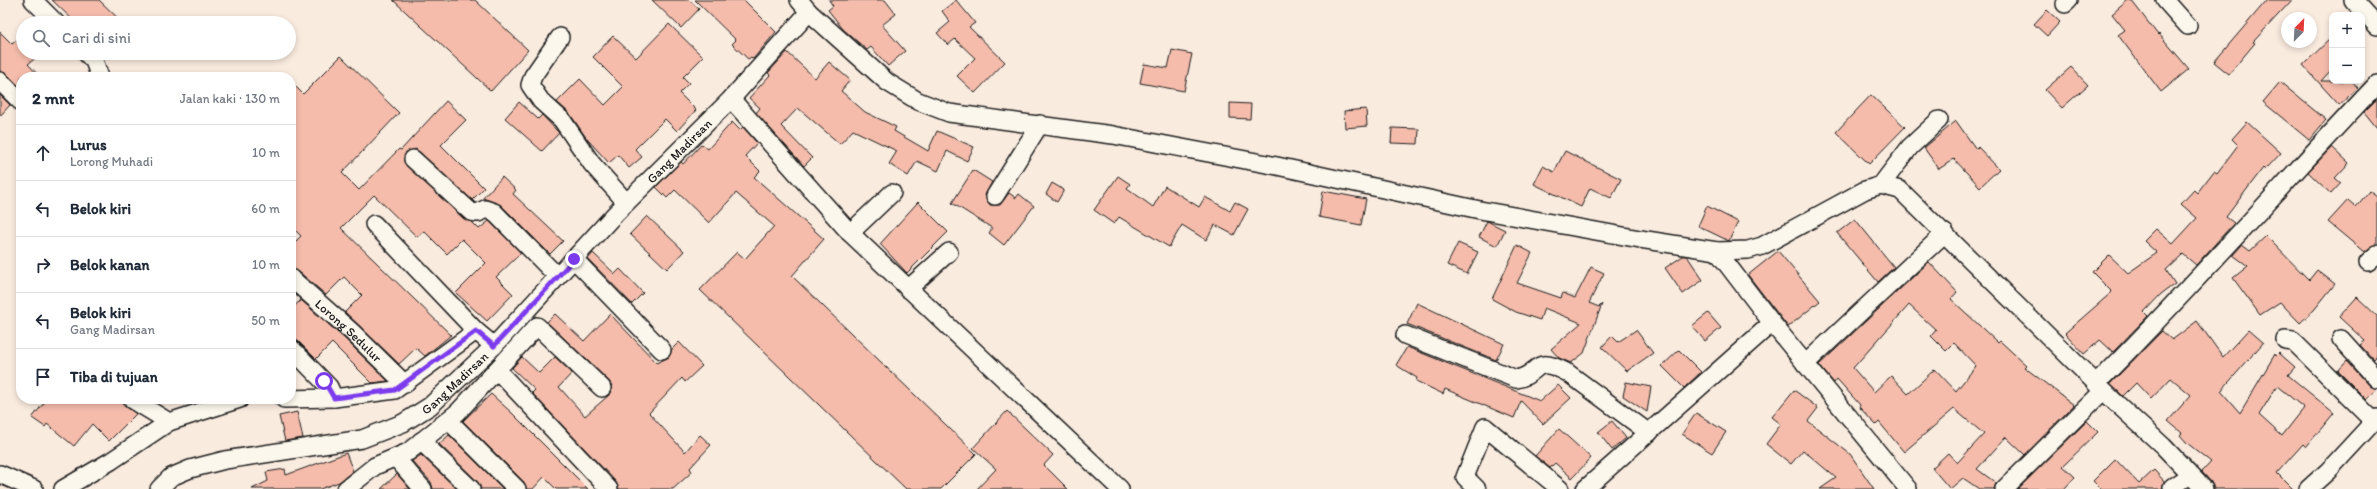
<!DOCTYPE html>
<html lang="id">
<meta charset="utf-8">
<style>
body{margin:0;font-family:Itim,sans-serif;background:#f6f6f7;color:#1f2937}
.controls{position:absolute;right:12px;top:12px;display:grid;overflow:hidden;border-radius:8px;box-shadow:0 2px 6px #0003}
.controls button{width:36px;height:36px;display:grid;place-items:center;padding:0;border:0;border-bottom:1px solid #e0e1e3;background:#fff;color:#1f2937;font:20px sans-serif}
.compass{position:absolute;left:2281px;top:12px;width:36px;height:36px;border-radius:50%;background:#fff;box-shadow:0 2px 6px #0003;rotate:24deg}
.stop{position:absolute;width:12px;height:12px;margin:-9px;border:3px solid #7c3aed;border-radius:50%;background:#fff}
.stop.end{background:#7c3aed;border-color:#fff;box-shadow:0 1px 4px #0008}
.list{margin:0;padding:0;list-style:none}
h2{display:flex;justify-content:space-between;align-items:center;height:52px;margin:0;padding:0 16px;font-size:17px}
h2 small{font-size:13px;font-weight:400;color:#747a83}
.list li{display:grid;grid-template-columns:26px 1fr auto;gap:12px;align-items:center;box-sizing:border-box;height:56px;padding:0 16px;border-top:1px solid #e0e1e3}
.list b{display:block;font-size:15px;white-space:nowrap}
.list p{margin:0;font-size:13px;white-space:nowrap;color:#747a83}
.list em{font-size:13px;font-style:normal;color:#747a83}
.icon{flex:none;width:22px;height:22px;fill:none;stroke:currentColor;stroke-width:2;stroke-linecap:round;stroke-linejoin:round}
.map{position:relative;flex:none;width:2377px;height:489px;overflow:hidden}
.search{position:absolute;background:#fff;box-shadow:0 2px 6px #0003;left:16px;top:16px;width:280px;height:44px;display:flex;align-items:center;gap:10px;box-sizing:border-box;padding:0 14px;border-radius:22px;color:#747a83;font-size:15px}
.panel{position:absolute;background:#fff;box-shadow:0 2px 6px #0003;left:16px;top:72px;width:280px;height:332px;border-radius:16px}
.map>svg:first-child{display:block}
.building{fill:#f5bcab;stroke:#1c1c1c;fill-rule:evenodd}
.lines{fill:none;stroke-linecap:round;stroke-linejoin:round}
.minor-casing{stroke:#1c1c1c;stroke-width:20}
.minor{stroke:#fbf7ec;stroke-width:17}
.route{stroke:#7c3aed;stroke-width:5}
.labels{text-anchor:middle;stroke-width:3.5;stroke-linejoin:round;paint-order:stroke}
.street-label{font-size:13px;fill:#1c1c1c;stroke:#fbf7ec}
</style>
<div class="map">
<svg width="2377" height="489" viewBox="0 0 2377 489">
<rect width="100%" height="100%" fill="#faebdf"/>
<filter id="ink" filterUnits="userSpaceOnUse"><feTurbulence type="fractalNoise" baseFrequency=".025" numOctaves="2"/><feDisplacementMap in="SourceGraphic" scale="8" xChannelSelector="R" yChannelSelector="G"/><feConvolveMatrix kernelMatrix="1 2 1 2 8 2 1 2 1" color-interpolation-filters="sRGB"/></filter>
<g filter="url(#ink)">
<g class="building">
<polygon points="52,0 99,0 123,23 76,23"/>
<polygon points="393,0 475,0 528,50 491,91"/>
<polygon points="652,0 689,0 699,9 681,28"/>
<polygon points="695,0 744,0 776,32 753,59 751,57 748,59 732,44 736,40"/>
<polygon points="829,0 885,0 896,14 882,25 905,51 888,66 871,47 867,50 843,29 828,10 833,6"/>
<polygon points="956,0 975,23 969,27 1005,62 975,93 957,76 975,58 955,39 948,45 937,33 950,22 942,11"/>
<polygon points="2128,0 2131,0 2158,35 2159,34 2189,69 2161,92 2118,35 2125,30 2112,14"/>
<polygon points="2267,0 2292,0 2253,42 2255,43 2229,74 2214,62"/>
<polygon points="2047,10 2060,22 2047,36 2034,24"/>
<polygon points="669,24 703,57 683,77 689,83 679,93 696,110 677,131 665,119 635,149 642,157 629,168 618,155 609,163 587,139 570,114 557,102 580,79 605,105 623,87 593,57 613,36 636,58"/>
<polygon points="0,32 12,44 23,35 23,53 42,53 28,64 40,77 21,77 21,88 7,74 0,71"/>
<polygon points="2332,37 2332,69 2321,81 2352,81 2358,88 2339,105 2303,65"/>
<polygon points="1172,50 1192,54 1184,91 1140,83 1144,64 1168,68"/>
<polygon points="787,52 815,78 829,62 850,80 841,91 865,112 896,127 894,131 928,151 937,131 974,147 967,161 947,151 938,171 917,161 908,176 889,164 897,151 853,130 840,144 798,108 781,126 812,158 804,166 756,113 760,108 749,98 770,75 768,73"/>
<polygon points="341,56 399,113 342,173 359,190 399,149 401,150 446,101 466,120 441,145 484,188 472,200 416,149 406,152 404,162 464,219 472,222 479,229 489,221 521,253 496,277 513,294 487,321 456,293 486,263 462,239 447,254 424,231 417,237 374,195 341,228 451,335 425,356 416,348 399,364 345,312 362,295 344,277 326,295 298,271 291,268 291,246 301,236 291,226 291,82 303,94"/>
<polygon points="2071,67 2088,85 2062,108 2045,90"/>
<polygon points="2280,82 2326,120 2309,140 2263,102"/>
<polygon points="0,95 10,105 0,116"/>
<polygon points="1871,95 1905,127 1869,164 1836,132"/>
<polygon points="2377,99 2377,128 2364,112"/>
<polygon points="519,102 538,119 542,115 559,133 542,151 505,118"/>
<polygon points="1230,103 1251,104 1250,119 1230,118"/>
<polygon points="1366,109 1367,126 1345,128 1344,111"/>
<polygon points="1956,121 1976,149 1978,147 1999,169 1980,187 1954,159 1939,169 1924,148"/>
<polygon points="732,122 740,130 743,127 757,143 745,156 760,171 754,177 824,239 792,276 976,454 941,489 906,489 700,290 737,252 745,259 774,226 736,193 709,223 675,190 667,198 656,187 681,162 683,164 702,144 708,149"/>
<polygon points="2247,122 2281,153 2265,170 2263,168 2226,217 2234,223 2196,265 2183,254 2166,270 2175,284 2161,294 2144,312 2148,316 2113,352 2100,340 2084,354 2065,333 2112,292 2092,272 2109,255 2128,273 2157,253 2144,241 2156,229 2173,244 2197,218 2181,204 2194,190 2197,193 2214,171 2217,173 2238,145 2232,139"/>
<polygon points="1392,128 1419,129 1418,144 1391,143"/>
<polygon points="2332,147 2349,163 2335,178 2341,183 2331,194 2308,172"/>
<polygon points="1565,151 1621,179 1611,198 1590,188 1581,207 1534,184 1543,166 1554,172"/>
<polygon points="973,170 992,182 985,195 990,205 1000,205 1009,193 1016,198 1019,194 1034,206 1004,245 989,233 992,228 952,203"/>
<polygon points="1118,176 1130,184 1127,188 1153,207 1165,186 1199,207 1205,197 1230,211 1235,202 1248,209 1234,235 1215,225 1206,240 1182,225 1169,247 1119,217 1114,224 1094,210"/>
<polygon points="502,177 516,190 513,194 563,241 550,254 501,205 483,198"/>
<polygon points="1052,183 1064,190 1057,202 1046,194"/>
<polygon points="1323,191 1366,199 1361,225 1319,217"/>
<polygon points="2369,191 2377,197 2377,244 2364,252 2328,222 2348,200 2356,207"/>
<polygon points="918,202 948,232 907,273 880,244"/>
<polygon points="1707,206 1738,222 1729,241 1698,226"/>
<polygon points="647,216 684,251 667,269 630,234"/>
<polygon points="1855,219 1894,267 1878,282 1837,233"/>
<polygon points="1487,221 1505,230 1497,246 1479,237"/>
<polygon points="2266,236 2309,280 2317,270 2335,284 2314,310 2300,323 2280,302 2260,315 2233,278 2248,266 2233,255 2242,245 2250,251"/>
<polygon points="1458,243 1478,252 1467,274 1447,265"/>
<polygon points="1517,245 1532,253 1517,283 1561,298 1563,293 1575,298 1591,267 1604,273 1589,303 1599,307 1602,304 1584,353 1571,363 1559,358 1551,349 1581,323 1544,308 1540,320 1516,312 1492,299"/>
<polygon points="1778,251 1820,301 1788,327 1748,275"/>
<polygon points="593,253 615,274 620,269 643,293 632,304 588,259"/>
<polygon points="1683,256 1687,256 1703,280 1683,294 1665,268"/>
<path d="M 1929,262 L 1957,292 L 1951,299 L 1998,343 L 2000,341 L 2026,365 L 2024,367 L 2074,405 L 2025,455 L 2006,437 L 1977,469 L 1996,483 L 1994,489 L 1979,489 L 1963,478 L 1950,489 L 1932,468 L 1948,453 L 1957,463 L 1984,434 L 1954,409 L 1904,452 L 1879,422 L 1876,425 L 1859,407 L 1860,405 L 1837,379 L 1834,383 L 1819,365 ZM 1909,305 L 1936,330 L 1931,336 L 1946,351 L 1954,343 L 1976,366 L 1956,391 L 1935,369 L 1908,394 L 1891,376 L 1874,392 L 1853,368 Z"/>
<polygon points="2357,297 2377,316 2377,355 2373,359 2360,345 2365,341 2339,317"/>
<polygon points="301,300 345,339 388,381 372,383 332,343 316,359 298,341 291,338 291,309"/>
<polygon points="1417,303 1504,344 1496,360 1407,324"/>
<polygon points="1708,313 1721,328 1705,341 1692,326"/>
<polygon points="555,314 584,341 610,314 657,363 669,357 672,349 679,342 702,366 685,382 682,378 649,413 685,452 700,435 711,445 690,468 692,472 673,489 619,489 616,482 532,393 535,390 512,368 522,357 539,373 555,357 572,373 559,387 585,416 609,395 612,386 609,381 547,322"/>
<path d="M 2197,321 L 2223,357 L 2248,330 L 2263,343 L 2221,391 L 2240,413 L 2275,354 L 2276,356 L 2279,353 L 2295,367 L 2288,375 L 2334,413 L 2306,447 L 2303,444 L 2277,473 L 2293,489 L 2214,489 L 2211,482 L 2202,472 L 2211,462 L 2187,443 L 2180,435 L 2182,433 L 2168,421 L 2191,395 L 2171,378 L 2151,399 L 2136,383 L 2123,396 L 2110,384 L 2162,331 L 2172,340 ZM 2277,386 L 2304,408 L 2282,436 L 2259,415 Z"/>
<polygon points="1636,330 1653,353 1627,371 1602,347 1612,336 1618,342"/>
<polygon points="1407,347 1540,401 1558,385 1571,398 1543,424 1521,401 1514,418 1445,389 1443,394 1416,381 1417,378 1396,365"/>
<polygon points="1679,350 1701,372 1684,388 1662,366"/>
<polygon points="2347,361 2370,386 2377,389 2367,400 2338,371"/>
<polygon points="1626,382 1651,387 1647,412 1623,396"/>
<polygon points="1794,390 1818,408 1808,421 1850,454 1874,489 1820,489 1836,478 1803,450 1791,464 1766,444 1781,424 1772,417"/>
<polygon points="491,394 513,414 588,489 556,489 544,477 533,489 527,489 524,482 463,421"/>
<polygon points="47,399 123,399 124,405 136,414 109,441 92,424 74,446 47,424 45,427 32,418"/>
<polygon points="1007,411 1053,455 1044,465 1068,489 977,489 996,469 973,448"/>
<polygon points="297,412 303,438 285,441 279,416"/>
<polygon points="1696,413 1726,432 1712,453 1682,434"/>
<polygon points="1612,421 1626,438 1612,450 1598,432"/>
<polygon points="2087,421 2098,432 2063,466 2075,477 2064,489 2018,489"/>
<polygon points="1559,429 1591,458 1572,478 1555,463 1550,468 1535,456"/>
<polygon points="449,435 503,489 481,489 478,482 439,444"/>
<polygon points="346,453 353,471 339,482 320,489 252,489 268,481 266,472 285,469 286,475"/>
<polygon points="421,455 457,489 433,489 431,482 412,461"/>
<polygon points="2115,459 2139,484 2154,470 2164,481 2162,489 2101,489 2093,481"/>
<polygon points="397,474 410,489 381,489"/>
</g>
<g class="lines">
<g class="minor-casing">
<g id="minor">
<polyline points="33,0 56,23"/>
<polyline points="799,0 809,12 887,82 918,101 949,113 1113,135 1277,166 1480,210 1640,239 1717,251 1748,250 1762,246 1865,190 1881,185 1900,190 2115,402 2163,446 2204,489"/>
<polyline points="2165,0 2188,26"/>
<polyline points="2353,0 2377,26"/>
<polyline points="2065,4 2069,0"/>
<polyline points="560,37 533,76 530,85 541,101 562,120 592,164 626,202"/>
<polyline points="86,53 94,61 100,77"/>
<polyline points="0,81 21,102"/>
<polyline points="731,99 850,233 1120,489"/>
<polyline points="413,159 471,212 478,213 485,209 494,212 557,276"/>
<polyline points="1881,185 1910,147 1939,120"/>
<polyline points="995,196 1040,124"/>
<polyline points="374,224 476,331"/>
<polyline points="850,233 892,193"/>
<polyline points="1717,251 1772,323 1908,489"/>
<polyline points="574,259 662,350"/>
<polyline points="2368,262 2377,254"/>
<path id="s1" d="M 291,278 L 352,332 L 405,384"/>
<polyline points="908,289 949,252"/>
<path d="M 1405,335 L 1516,379 C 1542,375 1531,353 1568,373 L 1649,433"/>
<polyline points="2341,339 2377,379"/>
<polyline points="2285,340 2293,341 2374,421"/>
<polyline points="291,348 329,387 334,398"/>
<polyline points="1805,364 1945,233"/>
<polyline points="497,370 609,489"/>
<path d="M 2096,384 C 2193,287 2283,183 2377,84"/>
<polyline points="284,399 334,398 395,390 476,331 494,346"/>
<polyline points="133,400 169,422"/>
<polyline points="448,420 517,489"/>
<polyline points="421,441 471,489"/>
<polyline points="396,458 423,489"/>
<polyline points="0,474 34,489"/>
<polyline points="2172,487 2190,475"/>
<polyline points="63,489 111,461 169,422 240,399"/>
<path id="s2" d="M 159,489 L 171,477 L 190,469 L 225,460 L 362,439 L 403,423 L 430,406 L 494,346 L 615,214 L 731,99 L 809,12"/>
<polyline points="346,489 375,466 408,452 458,412 537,326 602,388"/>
<polyline points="1477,489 1465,477 1485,427 1560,489"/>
<polyline points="1585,489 1772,323"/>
<polyline points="2004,489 2103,391"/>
<polyline points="2308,489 2328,471 2377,418"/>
</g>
</g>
<use href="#minor" class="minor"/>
</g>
</g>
<g class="lines" filter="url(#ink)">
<polyline class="route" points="324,381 334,398 395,390 476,331 494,346 574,259"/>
</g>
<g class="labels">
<g class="street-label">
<text dy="5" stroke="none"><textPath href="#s2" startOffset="645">Gang Madirsan</textPath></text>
<text dy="5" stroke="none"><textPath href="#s1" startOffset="78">Lorong Sedulur</textPath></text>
<text dy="5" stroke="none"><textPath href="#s2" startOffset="322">Gang Madirsan</textPath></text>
</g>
</g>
</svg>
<div class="controls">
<button>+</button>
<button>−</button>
</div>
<svg class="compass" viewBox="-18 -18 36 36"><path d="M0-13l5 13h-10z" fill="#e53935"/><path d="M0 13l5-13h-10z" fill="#747a83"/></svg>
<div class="stop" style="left:324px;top:381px"></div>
<div class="stop end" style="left:574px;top:259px"></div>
<div class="search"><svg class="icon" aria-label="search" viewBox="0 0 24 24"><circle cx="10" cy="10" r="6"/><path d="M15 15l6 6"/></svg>Cari di sini</div>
<section class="panel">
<h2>2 mnt<small>Jalan kaki · 130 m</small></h2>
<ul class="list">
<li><svg class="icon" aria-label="ahead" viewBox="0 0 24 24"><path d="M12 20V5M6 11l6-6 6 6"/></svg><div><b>Lurus</b><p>Lorong Muhadi</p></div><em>10 m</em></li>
<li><svg class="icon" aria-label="left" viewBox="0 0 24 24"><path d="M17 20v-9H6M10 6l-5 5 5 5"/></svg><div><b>Belok kiri</b></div><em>60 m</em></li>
<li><svg class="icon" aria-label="right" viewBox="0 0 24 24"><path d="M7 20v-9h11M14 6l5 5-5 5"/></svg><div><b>Belok kanan</b></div><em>10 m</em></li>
<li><svg class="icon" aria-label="left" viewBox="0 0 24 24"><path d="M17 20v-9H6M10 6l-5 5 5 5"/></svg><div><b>Belok kiri</b><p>Gang Madirsan</p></div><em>50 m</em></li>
<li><svg class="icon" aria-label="arrive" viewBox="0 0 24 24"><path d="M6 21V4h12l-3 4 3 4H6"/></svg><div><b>Tiba di tujuan</b></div></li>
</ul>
</section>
</div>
